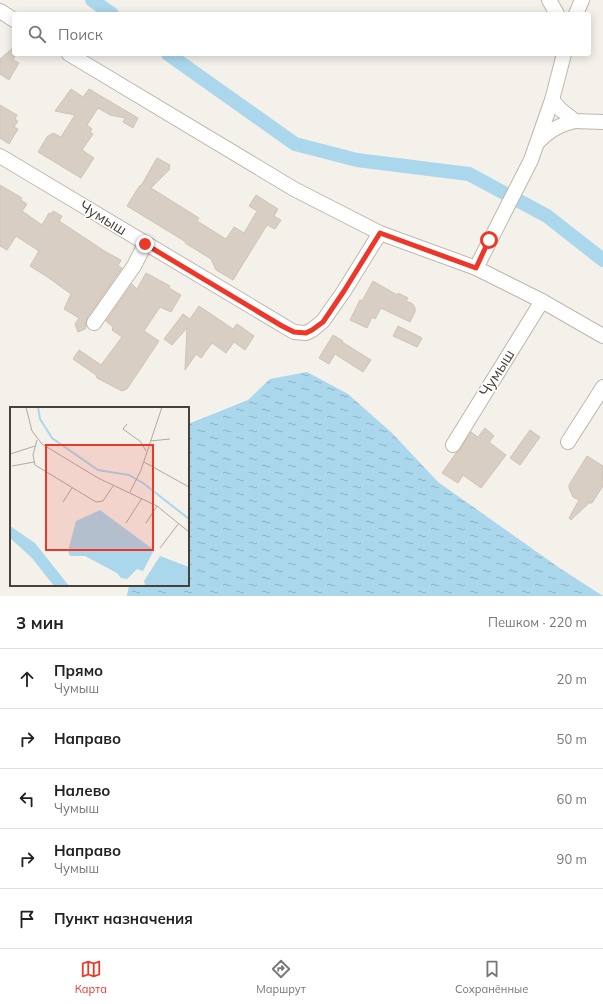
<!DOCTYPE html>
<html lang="ru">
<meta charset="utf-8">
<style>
body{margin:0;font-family:Mulish,sans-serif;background:#f6f6f6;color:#222}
.stop{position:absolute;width:12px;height:12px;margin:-9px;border:3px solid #ed3829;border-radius:50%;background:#fff}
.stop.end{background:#ed3829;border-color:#fff;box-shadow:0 1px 4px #0008}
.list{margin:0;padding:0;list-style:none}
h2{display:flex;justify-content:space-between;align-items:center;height:52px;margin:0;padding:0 16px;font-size:17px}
h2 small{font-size:13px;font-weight:400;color:#767676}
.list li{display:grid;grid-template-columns:26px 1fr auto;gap:12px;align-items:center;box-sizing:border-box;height:60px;padding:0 16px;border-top:1px solid #e0e0e0}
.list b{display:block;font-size:15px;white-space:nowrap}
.list p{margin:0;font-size:13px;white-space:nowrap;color:#767676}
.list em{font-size:13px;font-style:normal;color:#767676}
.icon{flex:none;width:22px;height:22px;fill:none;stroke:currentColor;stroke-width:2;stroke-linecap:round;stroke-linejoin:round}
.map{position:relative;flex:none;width:603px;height:596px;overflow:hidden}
.search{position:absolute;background:#fff;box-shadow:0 2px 10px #0003;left:12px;right:12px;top:12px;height:44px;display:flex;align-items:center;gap:10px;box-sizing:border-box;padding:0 14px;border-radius:4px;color:#767676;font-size:15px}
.sheet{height:352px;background:#fff}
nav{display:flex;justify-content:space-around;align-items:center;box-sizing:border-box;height:56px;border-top:1px solid #e0e0e0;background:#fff;font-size:11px;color:#767676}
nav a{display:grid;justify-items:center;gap:2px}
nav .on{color:#ed3829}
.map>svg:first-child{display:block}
.water{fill:url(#water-ripples)}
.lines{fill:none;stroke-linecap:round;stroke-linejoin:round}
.canal{stroke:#abd7ec;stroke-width:14}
.building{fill:#d8cec3;stroke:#d0c3b4}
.minor-casing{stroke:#bfb7ad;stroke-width:16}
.minor{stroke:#fff;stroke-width:14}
.route{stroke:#ed3829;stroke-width:5}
.labels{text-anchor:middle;stroke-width:3.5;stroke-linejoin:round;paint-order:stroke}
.street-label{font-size:15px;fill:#484139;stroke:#fff}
.inset-river{fill:none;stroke:#abd7ec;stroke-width:2}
.inset-road{fill:none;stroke:#afaaa3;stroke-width:1}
.view{fill:#ed3829;fill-opacity:0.15;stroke:#ed3829;stroke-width:2}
.inset-edge{fill:none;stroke:#484139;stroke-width:2}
</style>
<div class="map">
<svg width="603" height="596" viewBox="0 0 603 596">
<defs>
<pattern id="water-ripples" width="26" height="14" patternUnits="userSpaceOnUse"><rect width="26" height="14" fill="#abd7ec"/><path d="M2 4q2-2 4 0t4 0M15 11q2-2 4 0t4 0" fill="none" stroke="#8db0c0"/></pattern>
</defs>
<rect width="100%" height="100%" fill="#f4f0ea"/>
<polygon class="water" points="307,372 348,394 392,433 438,482 561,569 603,596 127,596 129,585 188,585 188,424 248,400 270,379"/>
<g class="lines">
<g class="canal">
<polyline points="92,0 112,14"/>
<polyline points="168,54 295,144 357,160 469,174 547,216 603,260"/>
</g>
</g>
<g class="building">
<polygon points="14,47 14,54 16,54 13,60 19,63 9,80 0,74 0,59"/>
<polygon points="71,89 83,97 89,89 138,118 133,128 123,122 125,118 110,115 98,108 87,125 92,129 90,132 93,134 82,150 94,158 81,178 38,152 47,137 53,133 61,137 75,115 55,111"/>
<polygon points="0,105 17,115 15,119 18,121 14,127 18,129 9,144 0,138"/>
<polygon points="157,158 170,165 169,170 151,188 199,218 197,221 226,239 234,227 244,233 257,211 249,206 256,195 278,209 274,216 281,220 275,229 267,225 233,280 216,270 211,259 185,243 186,242 127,206 140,185 141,186"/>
<polygon points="0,185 22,198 21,200 27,204 22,211 42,225 49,213 51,214 53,211 62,216 59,221 106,252 121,260 118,266 122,268 87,318 86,323 86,327 85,329 78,332 75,324 79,318 64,309 71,294 46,276 30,266 39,251 16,236 7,250 0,246"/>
<polygon points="146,273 170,286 169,288 181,295 171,312 160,307 144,331 159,341 127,389 122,391 97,378 96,375 73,359 79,350 101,365 122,337 112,330 113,327 106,321 132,284 137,289"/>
<polygon points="373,281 397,295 398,293 408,298 406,301 413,304 415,308 415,312 410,322 381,308 375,319 372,317 367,328 350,320 360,300 362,301"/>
<polygon points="199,306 233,329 237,324 254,336 245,350 234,342 226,353 212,343 201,358 196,354 185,370 187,328 172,345 164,339 183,314 190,319"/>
<polygon points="398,326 422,338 417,347 393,336"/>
<polygon points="333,335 343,341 342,342 371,360 363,372 335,354 329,364 319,358"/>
<polygon points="485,428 494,436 489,442 506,455 481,488 463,475 458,483 442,473 456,453 460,449 471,432 478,437"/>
<polygon points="530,430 540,437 520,465 510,458"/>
<polygon points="587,456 603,466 603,486 592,503 589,503 571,520 569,518 579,500 573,497 569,488 569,485"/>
</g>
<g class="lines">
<g class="minor-casing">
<g id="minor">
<polyline points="549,0 557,14"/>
<polyline points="0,11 14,20"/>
<polyline points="576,14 582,0"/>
<polyline points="69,54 294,189 380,233 476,268 542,301 603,336"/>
<polyline points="552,100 561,110 575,121 603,122"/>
<path d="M 538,142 C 550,130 559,125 575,121"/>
<polyline points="0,156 294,332 306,333 312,330 323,321 344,291 380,233"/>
<polyline points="476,268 531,160 552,100 564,54"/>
<polyline points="94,323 134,266 145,244"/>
<polyline points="568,442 603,387"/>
<polyline points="453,445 542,301"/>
</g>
</g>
<use href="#minor" class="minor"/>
</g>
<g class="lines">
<polyline class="route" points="145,244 282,326 294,332 306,333 312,330 323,322 344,291 380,233 476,268 489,240"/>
</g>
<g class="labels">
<g class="street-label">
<text transform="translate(103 218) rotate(31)" y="5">Чумыш</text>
<text transform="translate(497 373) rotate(-58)" y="5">Чумыш</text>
</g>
</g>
<g transform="translate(10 407)">
<rect width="179" height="179" fill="#f4f0ea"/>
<path d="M 90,103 L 144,143 L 133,164 L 127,162 L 117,172 L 111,171 L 107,166 L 75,149 L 60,149 L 58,144 L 66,114 ZM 0,119 L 25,136 L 59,179 L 44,179 L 22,151 L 0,131 ZM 150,149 L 179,160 L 179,179 L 135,178 L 134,174 Z" fill="#abd7ec"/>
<path class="inset-river" d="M 28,0 L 30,12 L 42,31 L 88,63 L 119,68 L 133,76 L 179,112"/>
<path class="inset-road" d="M 16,0 L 22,24 L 32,37 L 88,71 L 147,99 L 179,125M 117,17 L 113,22 L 131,35 L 136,44M 27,33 L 23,48 L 25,58 L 86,95 L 93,94 L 103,79M 140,34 L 160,32M 0,47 L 25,39M 134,55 L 179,80M 2,59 L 24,55M 120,85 L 131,63 L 152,0M 53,95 L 62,81M 116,116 L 132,91M 136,116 L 147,99M 150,141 L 169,116"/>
<path class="view" d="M 36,38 L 143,38 L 143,143 L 36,143 Z"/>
<rect width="179" height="179" class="inset-edge"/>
</g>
</svg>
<div class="stop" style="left:489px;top:240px"></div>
<div class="stop end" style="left:145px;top:244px"></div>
<div class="search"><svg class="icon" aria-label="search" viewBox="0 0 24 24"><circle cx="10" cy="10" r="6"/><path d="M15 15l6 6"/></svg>Поиск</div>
</div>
<section class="sheet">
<h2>3 мин<small>Пешком · 220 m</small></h2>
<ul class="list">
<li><svg class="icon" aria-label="ahead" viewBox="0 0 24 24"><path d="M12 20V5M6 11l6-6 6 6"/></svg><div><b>Прямо</b><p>Чумыш</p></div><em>20 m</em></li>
<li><svg class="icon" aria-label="right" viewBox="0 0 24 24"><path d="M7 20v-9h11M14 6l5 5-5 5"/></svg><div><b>Направо</b></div><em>50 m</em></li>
<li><svg class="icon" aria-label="left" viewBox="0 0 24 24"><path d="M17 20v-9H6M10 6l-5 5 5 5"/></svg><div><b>Налево</b><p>Чумыш</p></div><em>60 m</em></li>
<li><svg class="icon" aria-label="right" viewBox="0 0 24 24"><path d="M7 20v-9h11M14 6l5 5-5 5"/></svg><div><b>Направо</b><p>Чумыш</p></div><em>90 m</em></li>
<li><svg class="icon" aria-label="arrive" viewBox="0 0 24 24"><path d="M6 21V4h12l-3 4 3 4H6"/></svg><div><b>Пункт назначения</b></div></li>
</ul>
</section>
<nav>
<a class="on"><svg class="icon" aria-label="map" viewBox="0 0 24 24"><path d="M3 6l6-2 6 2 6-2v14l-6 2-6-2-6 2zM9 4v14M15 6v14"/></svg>Карта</a>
<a><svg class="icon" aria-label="directions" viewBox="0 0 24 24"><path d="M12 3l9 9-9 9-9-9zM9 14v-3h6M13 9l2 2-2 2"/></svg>Маршрут</a>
<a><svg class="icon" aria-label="saved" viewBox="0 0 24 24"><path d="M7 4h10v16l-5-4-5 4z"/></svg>Сохранённые</a>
</nav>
